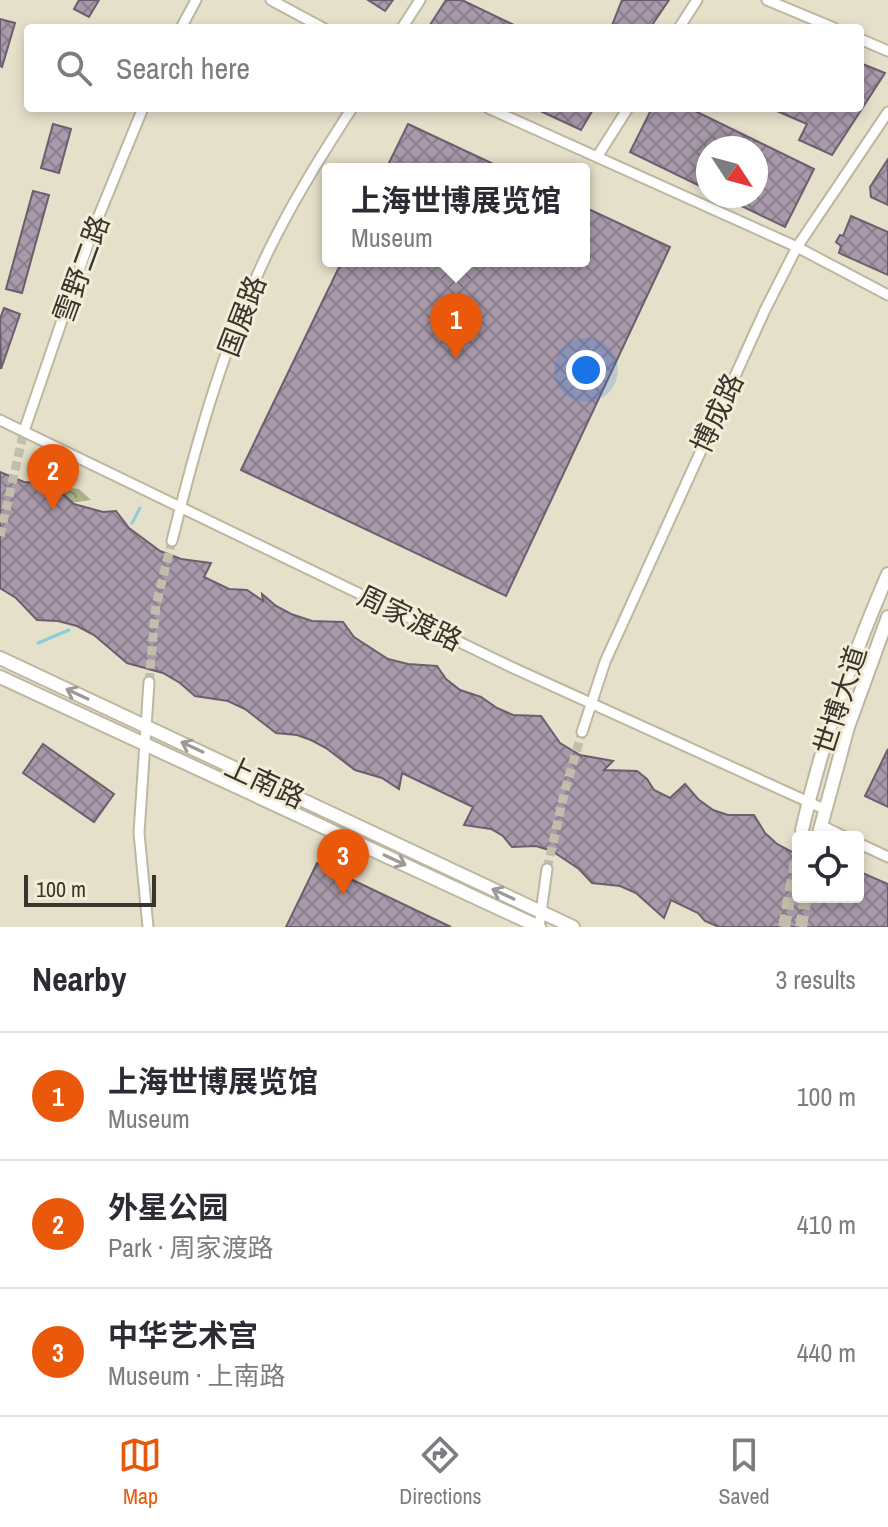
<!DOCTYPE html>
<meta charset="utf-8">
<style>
body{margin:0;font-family:"Archivo Narrow","Noto Sans SC",sans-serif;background:#f2f2f3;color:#2b2b33}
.controls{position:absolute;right:24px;bottom:24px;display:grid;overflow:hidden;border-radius:8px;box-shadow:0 4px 12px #0003}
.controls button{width:72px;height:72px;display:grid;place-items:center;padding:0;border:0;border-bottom:2px solid #e1e1e2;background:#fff;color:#2b2b33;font:40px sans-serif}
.compass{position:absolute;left:696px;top:136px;width:72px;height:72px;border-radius:50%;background:#fff;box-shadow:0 4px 12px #0003;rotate:126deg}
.scale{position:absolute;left:24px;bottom:20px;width:132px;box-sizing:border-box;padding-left:8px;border:4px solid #37352d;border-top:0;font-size:22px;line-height:28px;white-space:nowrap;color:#37352d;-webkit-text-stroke:6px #f3edd7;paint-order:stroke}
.you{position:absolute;left:586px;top:370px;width:28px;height:28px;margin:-20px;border:6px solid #fff;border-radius:50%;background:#1a73e8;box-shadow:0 0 0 12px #1a73e833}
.badge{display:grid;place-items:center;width:52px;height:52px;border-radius:50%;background:#ea580c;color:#fff;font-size:26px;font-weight:700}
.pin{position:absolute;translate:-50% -66px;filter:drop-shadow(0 2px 4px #0008)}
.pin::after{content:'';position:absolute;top:42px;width:28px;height:24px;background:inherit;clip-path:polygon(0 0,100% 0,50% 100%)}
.popup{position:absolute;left:322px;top:163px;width:268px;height:104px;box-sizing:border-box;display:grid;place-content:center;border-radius:8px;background:#fff;filter:drop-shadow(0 2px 6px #0005);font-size:26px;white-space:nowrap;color:#7c7c81}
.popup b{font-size:30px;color:#2b2b33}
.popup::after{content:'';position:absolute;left:50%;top:100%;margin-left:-16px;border:16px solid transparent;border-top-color:#fff}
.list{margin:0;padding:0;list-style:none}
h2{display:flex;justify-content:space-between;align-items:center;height:104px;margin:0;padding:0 32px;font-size:34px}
h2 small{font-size:26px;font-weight:400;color:#7c7c81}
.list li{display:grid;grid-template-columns:52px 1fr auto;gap:24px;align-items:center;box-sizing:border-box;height:128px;padding:0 32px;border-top:2px solid #e1e1e2}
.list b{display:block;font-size:30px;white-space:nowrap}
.list p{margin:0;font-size:26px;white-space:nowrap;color:#7c7c81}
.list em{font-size:26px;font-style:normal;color:#7c7c81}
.icon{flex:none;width:44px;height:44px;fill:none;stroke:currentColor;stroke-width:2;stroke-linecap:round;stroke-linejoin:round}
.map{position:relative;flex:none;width:888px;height:927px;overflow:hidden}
.search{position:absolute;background:#fff;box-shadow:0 4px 12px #0003;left:24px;right:24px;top:24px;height:88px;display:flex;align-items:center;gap:20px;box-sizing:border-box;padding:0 28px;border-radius:8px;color:#7c7c81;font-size:30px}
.sheet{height:488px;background:#fff}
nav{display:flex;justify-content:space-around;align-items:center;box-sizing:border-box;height:112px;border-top:2px solid #e1e1e2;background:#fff;font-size:22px;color:#7c7c81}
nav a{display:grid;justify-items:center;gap:4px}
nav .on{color:#ea580c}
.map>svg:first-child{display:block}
.park{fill:url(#park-crowns)}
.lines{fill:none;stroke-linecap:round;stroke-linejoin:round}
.stream{stroke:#8bcdd8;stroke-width:3}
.building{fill:url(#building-cross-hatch);stroke:#6c5e6e;stroke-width:2}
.minor-tunnel{stroke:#c2beab;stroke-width:9;stroke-dasharray:9 4.5;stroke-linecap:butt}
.major-tunnel{stroke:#c2beab;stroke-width:12;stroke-dasharray:12 6;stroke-linecap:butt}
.minor-casing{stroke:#bdb7a2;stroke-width:13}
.major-casing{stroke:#bdb7a2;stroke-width:16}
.minor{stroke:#fff;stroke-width:9}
.major{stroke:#fff;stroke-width:12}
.oneway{stroke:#9b9a96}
.labels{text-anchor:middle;stroke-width:6;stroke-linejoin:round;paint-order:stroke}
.street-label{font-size:28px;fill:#37352d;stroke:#f3edd7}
</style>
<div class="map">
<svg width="888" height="927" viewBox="0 0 888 927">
<defs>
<pattern id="park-crowns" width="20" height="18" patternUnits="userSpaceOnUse" patternTransform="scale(2)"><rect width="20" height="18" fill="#abb289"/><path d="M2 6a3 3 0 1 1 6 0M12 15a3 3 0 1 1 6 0" fill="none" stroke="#8c9270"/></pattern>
<pattern id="building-cross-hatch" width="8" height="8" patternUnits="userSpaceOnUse" patternTransform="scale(2)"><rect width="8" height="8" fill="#a99aab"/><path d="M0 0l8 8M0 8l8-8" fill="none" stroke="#8a7e8c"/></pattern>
</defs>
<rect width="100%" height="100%" fill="#e5e0ca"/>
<polygon class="park" points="43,471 62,487 79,489 91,500 56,505 48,497"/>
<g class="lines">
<g class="stream">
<polyline points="132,523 140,508"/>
<polyline points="38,643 69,630"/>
</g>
</g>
<g class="building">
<polygon points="79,0 99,0 89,17 74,9"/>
<polygon points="368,0 393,0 385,11"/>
<polygon points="446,0 462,0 520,28 428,28"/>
<polygon points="622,0 669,0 650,28 611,28"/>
<polygon points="0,19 15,23 2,67 0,66"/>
<polygon points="860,63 885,73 832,155 799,140 807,124 770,108 860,108"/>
<polygon points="534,108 594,108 581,130"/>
<polygon points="652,108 689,108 814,169 785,227 721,196 756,196 756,148 708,148 708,190 630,152"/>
<polygon points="53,124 71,129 59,173 41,168"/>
<polygon points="408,124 504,169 386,169"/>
<polygon points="888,159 888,205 871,197 870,187"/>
<polygon points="33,191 49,195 22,293 6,289"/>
<polygon points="584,207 670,247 506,596 241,470 342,261 584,261"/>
<polygon points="851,216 888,232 888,275 839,253 841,246 836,242 840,235 843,236"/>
<polygon points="4,308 20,314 1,369 0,319"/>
<polygon points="0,472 24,482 52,484 74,504 103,512 116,511 129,528 160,551 181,559 211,563 204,577 229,589 247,590 263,601 262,594 276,606 291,614 312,621 343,622 354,637 388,659 408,664 437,666 446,679 460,690 481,697 497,708 513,715 541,716 560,743 580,755 613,761 604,770 637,771 647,779 654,790 670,798 685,784 698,799 713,810 728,815 754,815 765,833 777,844 798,855 798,897 858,897 858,871 888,884 888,927 719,927 705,921 698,913 671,900 664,918 636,893 620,886 592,883 579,869 552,851 536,846 512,847 503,836 491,829 464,825 473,807 402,773 399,789 382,778 355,770 326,748 311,740 297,735 276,733 245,709 228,701 195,696 180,683 163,673 127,663 94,635 77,626 58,621 37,620 16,598 0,588"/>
<polygon points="43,744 114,794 94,822 23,773"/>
<polygon points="888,749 888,807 865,796"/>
<polygon points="317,863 451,927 286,927"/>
</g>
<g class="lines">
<g class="minor-tunnel">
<polyline points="0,536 24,431"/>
<polyline points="149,682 156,605 172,541"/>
<polyline points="547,869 565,790 582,732"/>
</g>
<g class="major-tunnel">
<polyline points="784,927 798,851"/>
<polyline points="801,927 806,897"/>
</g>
<g class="minor-casing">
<g id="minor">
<polyline points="271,0 323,28"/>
<polyline points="767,0 834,28"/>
<polyline points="181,28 196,0"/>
<polyline points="402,28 420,0"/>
<polyline points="679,28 697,0"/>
<polyline points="860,39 888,51"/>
<polyline points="488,108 797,247 888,295"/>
<polyline points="597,157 628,108"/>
<polyline points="0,420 509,666 824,809"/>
<polyline points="24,431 93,230 143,108"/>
<path d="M 172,541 C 195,448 221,354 261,267 C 286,212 319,159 352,108"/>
<polyline points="582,732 605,662 765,310 797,247 888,112"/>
<polyline points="821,825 845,837"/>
<polyline points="858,843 888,857"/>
<polyline points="148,927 139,833 149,682"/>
<polyline points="539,927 547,869"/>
</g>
</g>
<g class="major-casing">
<g id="major">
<polyline points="0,658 573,927"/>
<polyline points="0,677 539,927"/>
<path d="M 802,830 C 822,741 852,657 888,574"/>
<polyline points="818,837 848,727 888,617"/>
</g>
</g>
<use href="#minor" class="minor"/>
<use href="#major" class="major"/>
</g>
<defs><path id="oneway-shaft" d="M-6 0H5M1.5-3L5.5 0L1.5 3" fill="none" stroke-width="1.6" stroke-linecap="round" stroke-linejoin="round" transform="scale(2)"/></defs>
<g class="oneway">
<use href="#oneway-shaft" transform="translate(77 694) rotate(-155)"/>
<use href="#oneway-shaft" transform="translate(192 747) rotate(-155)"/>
<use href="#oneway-shaft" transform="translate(395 860) rotate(25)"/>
<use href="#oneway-shaft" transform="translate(503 894) rotate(-155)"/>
</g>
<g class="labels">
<g class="street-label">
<text transform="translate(81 269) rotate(-70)" y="10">雪野二路</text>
<text transform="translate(242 316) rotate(-69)" y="10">国展路</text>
<text transform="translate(717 413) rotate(-65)" y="10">博成路</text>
<text transform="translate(410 618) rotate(26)" y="10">周家渡路</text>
<text transform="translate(840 700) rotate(-72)" y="10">世博大道</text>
<text transform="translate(265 782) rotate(25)" y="10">上南路</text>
</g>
</g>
</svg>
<div class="controls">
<button><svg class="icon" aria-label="locate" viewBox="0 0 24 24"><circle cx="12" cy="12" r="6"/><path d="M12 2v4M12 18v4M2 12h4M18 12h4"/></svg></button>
</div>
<svg class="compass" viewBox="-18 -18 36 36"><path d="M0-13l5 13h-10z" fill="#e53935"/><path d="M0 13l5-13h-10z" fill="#7c7c81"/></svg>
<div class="scale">100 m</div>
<div class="you"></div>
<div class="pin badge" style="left:456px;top:359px">1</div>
<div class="popup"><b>上海世博展览馆</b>Museum</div>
<div class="pin badge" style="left:53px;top:510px">2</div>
<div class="pin badge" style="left:343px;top:895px">3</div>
<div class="search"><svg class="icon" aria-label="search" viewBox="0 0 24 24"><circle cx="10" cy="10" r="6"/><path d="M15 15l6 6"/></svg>Search here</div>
</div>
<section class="sheet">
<h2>Nearby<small>3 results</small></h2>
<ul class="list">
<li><span class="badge">1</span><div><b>上海世博展览馆</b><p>Museum</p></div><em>100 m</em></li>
<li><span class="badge">2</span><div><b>外星公园</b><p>Park · 周家渡路</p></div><em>410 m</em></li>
<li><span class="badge">3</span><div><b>中华艺术宫</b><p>Museum · 上南路</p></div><em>440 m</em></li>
</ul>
</section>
<nav>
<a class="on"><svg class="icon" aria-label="map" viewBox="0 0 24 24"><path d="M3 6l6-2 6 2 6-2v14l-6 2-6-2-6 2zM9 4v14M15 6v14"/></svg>Map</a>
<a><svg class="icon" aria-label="directions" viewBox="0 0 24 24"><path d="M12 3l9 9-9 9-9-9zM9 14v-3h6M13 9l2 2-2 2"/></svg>Directions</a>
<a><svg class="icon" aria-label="saved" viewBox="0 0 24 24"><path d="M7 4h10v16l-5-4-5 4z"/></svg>Saved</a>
</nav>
